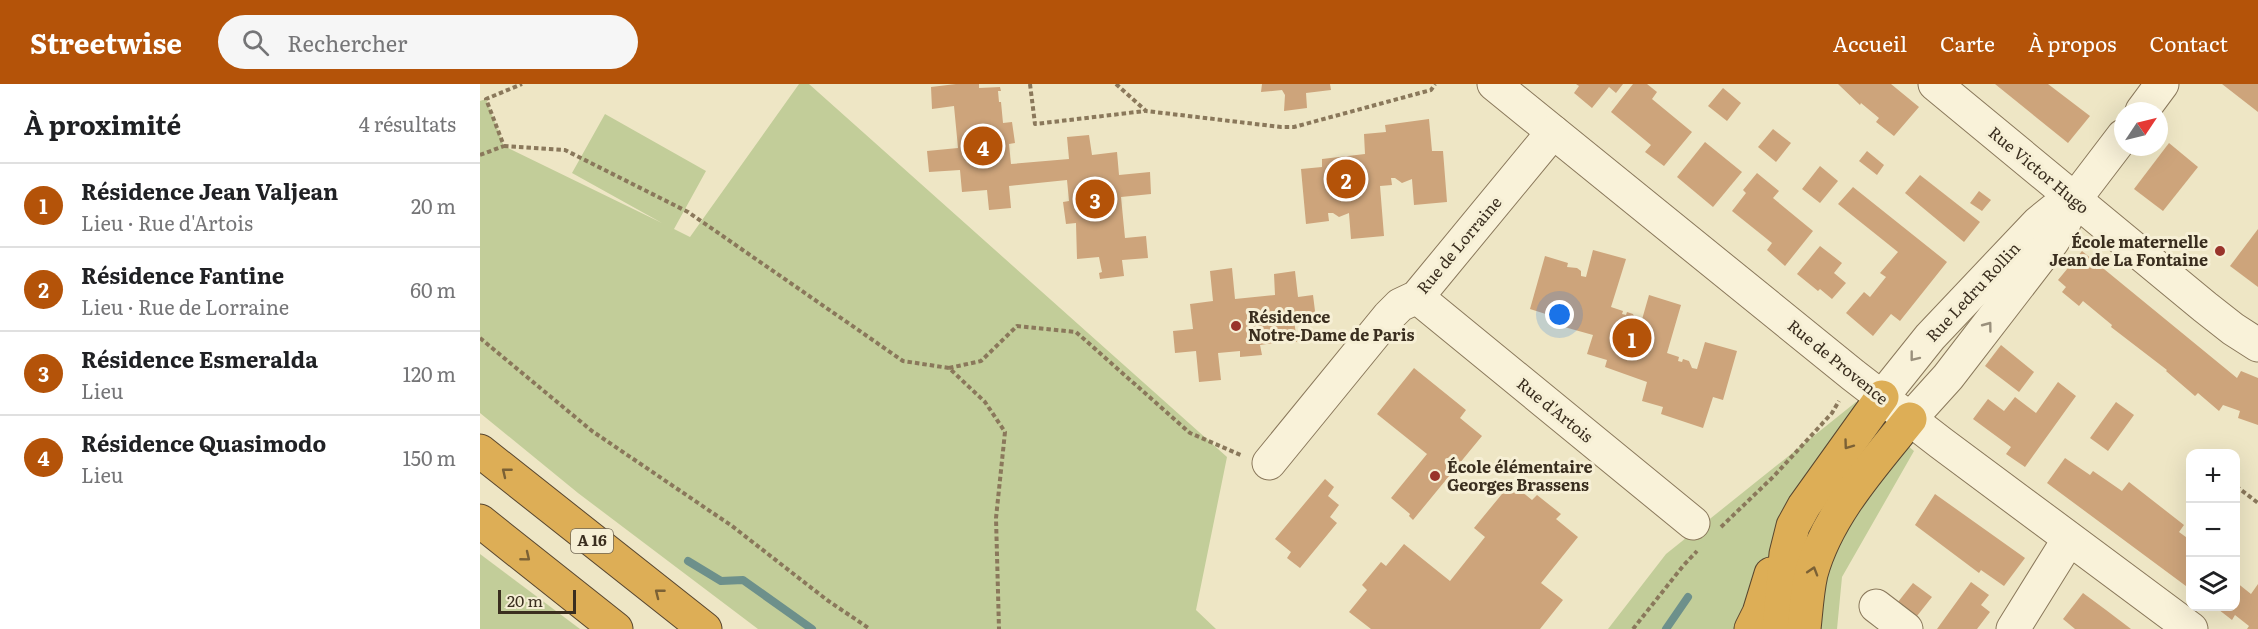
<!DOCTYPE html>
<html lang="fr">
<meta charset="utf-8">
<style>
body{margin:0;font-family:Literata,serif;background:#f6f6f6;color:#202124}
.controls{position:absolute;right:18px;bottom:18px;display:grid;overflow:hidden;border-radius:12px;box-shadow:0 6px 24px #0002}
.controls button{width:54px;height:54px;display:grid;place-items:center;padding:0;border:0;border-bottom:2px solid #e0e0e0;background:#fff;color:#202124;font:30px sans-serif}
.compass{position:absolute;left:1634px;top:18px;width:54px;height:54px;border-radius:50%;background:#fff;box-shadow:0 6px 24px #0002;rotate:55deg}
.scale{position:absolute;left:18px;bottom:15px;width:78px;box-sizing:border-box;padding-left:6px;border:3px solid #3a2e1f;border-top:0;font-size:16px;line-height:21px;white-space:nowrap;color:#3a2e1f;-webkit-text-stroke:4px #f6efd5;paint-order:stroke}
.you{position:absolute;left:1080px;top:231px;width:21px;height:21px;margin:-15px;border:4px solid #fff;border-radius:50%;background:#1a73e8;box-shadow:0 0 0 9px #1a73e833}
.badge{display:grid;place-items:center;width:39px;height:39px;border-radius:50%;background:#b45309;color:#fff;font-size:20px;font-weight:700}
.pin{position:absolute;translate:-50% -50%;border:3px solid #fff;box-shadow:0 2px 6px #0006}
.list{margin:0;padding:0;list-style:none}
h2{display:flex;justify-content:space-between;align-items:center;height:78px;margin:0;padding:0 24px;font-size:26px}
h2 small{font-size:20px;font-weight:400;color:#757577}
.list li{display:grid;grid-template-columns:39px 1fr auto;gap:18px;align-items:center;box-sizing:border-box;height:84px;padding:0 24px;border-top:2px solid #e0e0e0}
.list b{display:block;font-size:22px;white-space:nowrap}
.list p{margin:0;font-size:20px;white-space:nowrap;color:#757577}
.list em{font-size:20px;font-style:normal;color:#757577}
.icon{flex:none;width:33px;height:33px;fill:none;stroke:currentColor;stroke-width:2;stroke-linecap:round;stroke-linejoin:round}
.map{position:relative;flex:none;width:1778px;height:545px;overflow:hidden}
header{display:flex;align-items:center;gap:36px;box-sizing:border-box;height:84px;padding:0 30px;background:#b45309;color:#fff}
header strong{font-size:28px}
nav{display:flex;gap:33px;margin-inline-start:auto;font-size:21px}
.search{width:420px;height:54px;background:#f6f6f6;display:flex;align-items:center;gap:15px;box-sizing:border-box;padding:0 21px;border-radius:33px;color:#757577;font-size:22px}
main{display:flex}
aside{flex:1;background:#fff}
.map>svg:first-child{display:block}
.green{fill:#c2cd99}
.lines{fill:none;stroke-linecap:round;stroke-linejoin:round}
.stream{stroke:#6d908b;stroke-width:8}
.building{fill:#cda47b}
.minor-casing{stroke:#8a785b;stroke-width:35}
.highway-casing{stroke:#58462f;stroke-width:35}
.path{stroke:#8a785b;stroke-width:4;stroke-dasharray:4.5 3;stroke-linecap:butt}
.minor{stroke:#f9f2d9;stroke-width:33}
.highway{stroke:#ddae56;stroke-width:33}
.oneway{stroke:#9a907c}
.oneway2{stroke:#7b6135}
.poi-dot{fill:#99342b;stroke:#f6efd5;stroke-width:2}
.labels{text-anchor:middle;stroke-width:6;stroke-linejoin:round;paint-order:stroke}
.shield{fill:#f6efd5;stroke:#726856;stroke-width:1.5}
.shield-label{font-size:15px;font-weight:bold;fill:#3a2e1f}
.street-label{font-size:16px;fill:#3a2e1f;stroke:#f6efd5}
.poi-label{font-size:16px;font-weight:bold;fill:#3a2e1f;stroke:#f6efd5;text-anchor:start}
</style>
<header>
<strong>Streetwise</strong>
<div class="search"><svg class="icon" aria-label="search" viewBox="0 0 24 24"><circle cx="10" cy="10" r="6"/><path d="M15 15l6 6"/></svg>Rechercher</div>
<nav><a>Accueil</a><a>Carte</a><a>À propos</a><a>Contact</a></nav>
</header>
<main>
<aside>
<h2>À proximité<small>4 résultats</small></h2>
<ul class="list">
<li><span class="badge">1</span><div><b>Résidence Jean Valjean</b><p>Lieu · Rue d'Artois</p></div><em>20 m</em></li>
<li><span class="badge">2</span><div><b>Résidence Fantine</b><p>Lieu · Rue de Lorraine</p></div><em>60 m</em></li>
<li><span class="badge">3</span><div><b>Résidence Esmeralda</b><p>Lieu</p></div><em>120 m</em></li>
<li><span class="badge">4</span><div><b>Résidence Quasimodo</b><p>Lieu</p></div><em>150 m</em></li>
</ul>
</aside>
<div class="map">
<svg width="1778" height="545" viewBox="0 0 1778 545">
<rect width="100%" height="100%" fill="#eee6c5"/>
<g class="green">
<polygon points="319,0 329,0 747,373 716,526 736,545 278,545 98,409 0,329 0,17 6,15 24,62 182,139 92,89 125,30 226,87 194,145 210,153"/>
<polygon points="1376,318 1434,367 1362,493 1357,545 1128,545 1186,470"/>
<polygon points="0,470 100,545 0,545"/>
</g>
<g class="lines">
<g class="stream">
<polyline points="208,477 241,497 263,496 332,545"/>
<polyline points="1186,545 1208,513"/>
</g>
</g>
<g class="building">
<polygon points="476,0 499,0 499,4 520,3 521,7 518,7 519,18 521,18 523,39 532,38 535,59 529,60 531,80 589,75 587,53 609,51 612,71 637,68 639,91 670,88 671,110 641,113 645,154 666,152 668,174 642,176 644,192 620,195 619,189 622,188 619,173 597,175 596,139 586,140 583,118 589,117 587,96 529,102 531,124 509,126 507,106 482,108 480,86 449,88 447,67 478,64 474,22 452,25 451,3"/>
<polygon points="782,0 850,0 851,6 826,9 827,24 804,27 805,11 802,6 781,8"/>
<polygon points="1096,0 1143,0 1136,9 1129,3 1112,24 1094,9 1099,2"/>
<polygon points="1153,0 1167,0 1177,8 1172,15 1212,48 1184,82 1165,68 1171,61 1131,28"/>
<polygon points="1358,0 1411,0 1439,23 1414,52 1396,38 1399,34 1381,19 1380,21"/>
<polygon points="1515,0 1568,0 1610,32 1588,59"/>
<polygon points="1742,0 1778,0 1778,28"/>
<polygon points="1243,4 1261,19 1247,37 1228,22"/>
<polygon points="949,35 952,67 963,67 967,118 934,121 932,95 922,99 915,94 911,94 912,101 900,102 904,152 871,155 869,129 859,133 853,129 848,129 849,137 826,140 821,85 842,83 842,75 885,70 884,50 906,48 905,41"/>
<polygon points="1293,45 1311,59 1296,78 1278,63"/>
<polygon points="1225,58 1262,88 1233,123 1197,93"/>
<polygon points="1689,59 1718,83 1683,127 1654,105"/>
<polygon points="1387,67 1404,81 1397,91 1379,77"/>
<polygon points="1340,82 1358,97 1340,119 1322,105"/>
<polygon points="1277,89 1299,107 1293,114 1333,147 1305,182 1287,166 1292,159 1252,127 1266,109 1263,106"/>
<polygon points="1440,91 1500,138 1484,158 1425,109"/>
<polygon points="1373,103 1467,178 1420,237 1411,230 1393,252 1366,229 1384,208 1390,213 1406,193 1400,189 1418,168 1358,120"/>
<polygon points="1499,107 1511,116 1502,127 1490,119"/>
<polygon points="1778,145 1778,203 1750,182"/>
<polygon points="1340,162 1362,179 1354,189 1366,199 1352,215 1340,205 1338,207 1317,190"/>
<polygon points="1113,166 1146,175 1131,223 1143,227 1142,230 1146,231 1147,228 1153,230 1156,237 1161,239 1169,211 1201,221 1187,269 1199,273 1198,277 1202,278 1203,275 1209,277 1212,284 1217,285 1225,258 1257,267 1243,316 1233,313 1223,344 1181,330 1183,323 1162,317 1167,298 1125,283 1127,276 1107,270 1113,251 1070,239 1072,232 1050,225 1065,172 1088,179 1087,183 1097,184 1101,187 1101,192 1106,193"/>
<polygon points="1602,167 1757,294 1761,287 1778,294 1778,341 1758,334 1760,327 1743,321 1739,327 1718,309 1715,312 1686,287 1687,286 1631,243 1632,241 1603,217 1599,222 1582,208 1586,203 1578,196"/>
<polygon points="752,184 755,215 795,211 794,190 815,187 818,213 833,211 836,235 820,234 820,236 814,236 817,258 811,258 812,256 780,261 782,271 760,273 760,267 738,269 741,296 719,298 716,267 695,269 693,247 713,245 710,220 733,217 730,187"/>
<polygon points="1521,261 1554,288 1539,308 1505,282"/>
<polygon points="934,284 986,326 980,334 1002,352 933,436 929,432 930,430 911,414 947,370 897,330"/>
<polygon points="1578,298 1596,312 1545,383 1526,370 1531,363 1493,335 1508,315 1524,327 1535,313 1556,329"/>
<polygon points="1636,318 1654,331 1628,367 1610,354"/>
<polygon points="1585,374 1610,391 1613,387 1642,407 1649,398 1704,441 1699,448 1710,456 1710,505 1567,399"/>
<polygon points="845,395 854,403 848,412 859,421 850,433 857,439 820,484 807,474 811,468 795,455"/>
<polygon points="1031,399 1052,416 1057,411 1081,430 1076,435 1098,453 1061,499 1083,516 1060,545 891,545 869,528 887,506 882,501 901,478 906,482 924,460 970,497 1005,453 994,444"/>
<polygon points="1455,410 1545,474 1524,502 1501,486 1499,489 1435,441"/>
<polygon points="1491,498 1509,511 1501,521 1510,528 1497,545 1457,545"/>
<polygon points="1756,498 1771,510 1778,500 1778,545 1767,545 1769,542 1755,531 1752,536 1734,522 1756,522"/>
<polygon points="1433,499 1452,513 1437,532 1418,518"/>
<polygon points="1603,509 1626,526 1651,545 1595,545 1583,535"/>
</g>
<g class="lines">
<g class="minor-casing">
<g id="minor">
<polyline points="1014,0 1373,291 1461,359 1711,545"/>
<polyline points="1455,0 1725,223 1753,245 1778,261"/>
<polyline points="1662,27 1682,0"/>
<polyline points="937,213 1213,439"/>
<polyline points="1402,313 1450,253 1558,139 1574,126 1588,119"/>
<polyline points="1430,335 1468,293 1572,158 1583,141 1595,115 1643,52"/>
<polyline points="789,379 909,232 920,221 937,213 1073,48"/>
<polyline points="1396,522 1426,545"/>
<polyline points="1533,545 1589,455"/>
</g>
</g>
<g class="highway-casing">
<g id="highway">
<polyline points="0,367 225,545"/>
<polyline points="0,437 136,545"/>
<polyline points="1271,545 1279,529 1291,490"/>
<polyline points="1299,545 1306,470 1313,442 1324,422 1402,313"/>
<path d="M 1324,545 C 1326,527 1327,508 1331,490 C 1347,431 1393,381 1430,335"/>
</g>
</g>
<g class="path">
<polyline points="550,0 555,40 665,27"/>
<polyline points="636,0 666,27 801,43 814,43 951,6 955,0"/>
<polyline points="24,62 85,66 208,128 423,277 469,284 505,318 525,348 516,434 519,545"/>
<polyline points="0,71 24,62 6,15 42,0"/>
<polyline points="0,254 112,347 252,442 347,516 390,545"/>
<polyline points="469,284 501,277 537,242 596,248 710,349 763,372"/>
<polyline points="1713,369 1713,370"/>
<polyline points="1756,402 1778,419"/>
<polyline points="1241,443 1294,392 1352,329 1359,317"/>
<polyline points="1153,545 1203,482 1217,467"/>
</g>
<use href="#minor" class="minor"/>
<use href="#highway" class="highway"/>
</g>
<defs><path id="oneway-chevron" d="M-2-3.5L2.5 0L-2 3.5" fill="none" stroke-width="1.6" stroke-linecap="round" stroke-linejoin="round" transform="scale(1.5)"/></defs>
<g class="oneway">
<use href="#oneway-chevron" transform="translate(1508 242) rotate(-53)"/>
<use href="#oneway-chevron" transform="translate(1434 273) rotate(128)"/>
</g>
<g class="oneway2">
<use href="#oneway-chevron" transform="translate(1368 361) rotate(126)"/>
<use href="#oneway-chevron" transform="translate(26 388) rotate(-141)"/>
<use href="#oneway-chevron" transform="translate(46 473) rotate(39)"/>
<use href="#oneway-chevron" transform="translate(1333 487) rotate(-73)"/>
<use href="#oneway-chevron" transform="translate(179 509) rotate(-142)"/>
</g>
<g class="poi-dot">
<circle cx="1740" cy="167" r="6"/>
<circle cx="756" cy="242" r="6"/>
<circle cx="955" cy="392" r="6"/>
</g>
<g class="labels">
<rect class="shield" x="91" y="445" width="42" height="24" rx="4.5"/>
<g class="shield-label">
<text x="112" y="462">A 16</text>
</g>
<g class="street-label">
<text transform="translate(1559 86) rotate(40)" y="6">Rue Victor Hugo</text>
<text transform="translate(979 161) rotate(-50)" y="6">Rue de Lorraine</text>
<text transform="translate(1493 208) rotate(-47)" y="6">Rue Ledru Rollin</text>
<text transform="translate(1358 278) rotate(39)" y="6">Rue de Provence</text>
<text transform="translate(1075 326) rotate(39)" y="6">Rue d'Artois</text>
</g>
<g class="poi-label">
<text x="1728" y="164" text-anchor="end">École maternelle<tspan x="1728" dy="18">Jean de La Fontaine</tspan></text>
<text x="768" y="239">Résidence<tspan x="768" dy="18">Notre-Dame de Paris</tspan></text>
<text x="967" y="389">École élémentaire<tspan x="967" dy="18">Georges Brassens</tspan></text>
</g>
</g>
</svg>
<div class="controls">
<button>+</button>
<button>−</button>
<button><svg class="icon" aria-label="layers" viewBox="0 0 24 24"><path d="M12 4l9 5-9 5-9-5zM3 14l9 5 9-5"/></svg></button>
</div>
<svg class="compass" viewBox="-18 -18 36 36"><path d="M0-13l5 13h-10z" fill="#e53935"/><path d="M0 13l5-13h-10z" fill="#757577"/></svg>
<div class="scale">20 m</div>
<div class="you"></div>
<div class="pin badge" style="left:1152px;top:254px">1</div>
<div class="pin badge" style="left:866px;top:95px">2</div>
<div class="pin badge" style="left:615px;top:115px">3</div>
<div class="pin badge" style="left:503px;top:62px">4</div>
</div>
</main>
